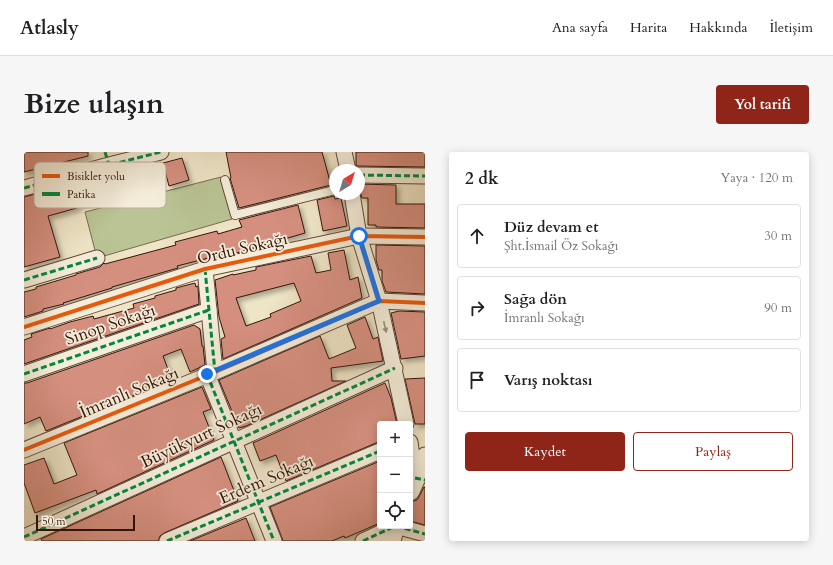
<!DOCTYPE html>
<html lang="tr">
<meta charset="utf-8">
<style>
body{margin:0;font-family:Cardo,serif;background:#f6f6f6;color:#202124}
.controls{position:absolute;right:12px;bottom:12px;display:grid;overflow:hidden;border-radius:4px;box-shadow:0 2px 10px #0003}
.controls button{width:36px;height:36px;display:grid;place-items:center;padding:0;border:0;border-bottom:1px solid #e0e0e0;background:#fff;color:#202124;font:20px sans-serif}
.compass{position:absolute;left:305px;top:12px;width:36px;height:36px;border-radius:50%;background:#fff;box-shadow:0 2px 10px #0003;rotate:38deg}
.scale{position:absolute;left:12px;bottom:10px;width:99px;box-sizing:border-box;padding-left:4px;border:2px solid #351509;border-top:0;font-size:11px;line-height:14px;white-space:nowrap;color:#351509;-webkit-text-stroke:3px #f4edda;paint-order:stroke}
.stop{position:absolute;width:12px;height:12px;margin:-9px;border:3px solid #1a73e8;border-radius:50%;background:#fff}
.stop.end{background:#1a73e8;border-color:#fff;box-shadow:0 1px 4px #0008}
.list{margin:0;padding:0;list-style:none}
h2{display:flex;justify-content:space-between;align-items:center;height:52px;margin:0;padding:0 16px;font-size:17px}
h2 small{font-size:13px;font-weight:400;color:#757577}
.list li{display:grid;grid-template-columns:26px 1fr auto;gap:12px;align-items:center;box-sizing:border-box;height:64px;margin:0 8px 8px;padding:0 8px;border:1px solid #e0e0e0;border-radius:4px}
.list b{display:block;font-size:15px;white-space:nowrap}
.list p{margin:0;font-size:13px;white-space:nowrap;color:#757577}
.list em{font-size:13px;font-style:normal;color:#757577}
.actions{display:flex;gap:8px;padding:12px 16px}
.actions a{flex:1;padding:9px 0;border:1px solid #8f2418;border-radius:4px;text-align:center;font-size:14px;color:#8f2418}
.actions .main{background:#8f2418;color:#fff}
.icon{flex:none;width:22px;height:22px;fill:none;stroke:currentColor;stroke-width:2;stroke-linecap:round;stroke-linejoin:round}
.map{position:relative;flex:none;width:401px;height:389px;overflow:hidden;border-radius:4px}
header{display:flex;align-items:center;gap:24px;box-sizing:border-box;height:56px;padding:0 20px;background:#fff;border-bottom:1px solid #e0e0e0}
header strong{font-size:19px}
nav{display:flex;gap:22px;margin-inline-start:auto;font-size:14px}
.intro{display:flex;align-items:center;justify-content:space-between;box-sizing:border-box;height:96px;padding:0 24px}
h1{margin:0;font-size:28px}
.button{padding:10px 18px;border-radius:4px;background:#8f2418;color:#fff;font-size:14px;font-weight:700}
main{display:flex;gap:24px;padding:0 24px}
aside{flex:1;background:#fff;border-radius:4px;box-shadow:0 2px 10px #0003}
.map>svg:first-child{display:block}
.green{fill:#bac494;stroke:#786c4e}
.building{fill:#d58f7f;stroke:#351509;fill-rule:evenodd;filter:url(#shadow)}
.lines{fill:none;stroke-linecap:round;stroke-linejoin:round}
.service-casing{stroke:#634938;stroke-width:10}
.minor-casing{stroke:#634938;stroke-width:17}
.tertiary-casing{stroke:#634938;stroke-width:21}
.service{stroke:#f4edda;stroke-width:8}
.minor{stroke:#f4edda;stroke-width:15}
.tertiary{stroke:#f4edda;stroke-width:19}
.quiet{stroke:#00873e;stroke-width:3;stroke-dasharray:6 3;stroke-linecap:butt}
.cycleway-casing{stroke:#f4edda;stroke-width:6}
.cycleway{stroke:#e8590c;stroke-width:4}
.oneway{fill:#9e8c7c}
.route{stroke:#1a73e8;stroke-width:5}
.labels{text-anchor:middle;stroke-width:3.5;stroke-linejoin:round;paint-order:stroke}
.street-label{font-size:17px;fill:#351509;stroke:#f4edda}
.key{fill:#f4edda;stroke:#bbac9b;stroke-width:1}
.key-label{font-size:11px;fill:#351509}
</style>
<header>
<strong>Atlasly</strong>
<nav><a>Ana sayfa</a><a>Harita</a><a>Hakkında</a><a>İletişim</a></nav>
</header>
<div class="intro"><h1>Bize ulaşın</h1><a class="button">Yol tarifi</a></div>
<main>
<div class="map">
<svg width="401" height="389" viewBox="0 0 401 389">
<defs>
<filter id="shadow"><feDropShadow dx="3.5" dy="3.5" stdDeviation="2" flood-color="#0004"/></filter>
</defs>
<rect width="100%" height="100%" fill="#eee4c6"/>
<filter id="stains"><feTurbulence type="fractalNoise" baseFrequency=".005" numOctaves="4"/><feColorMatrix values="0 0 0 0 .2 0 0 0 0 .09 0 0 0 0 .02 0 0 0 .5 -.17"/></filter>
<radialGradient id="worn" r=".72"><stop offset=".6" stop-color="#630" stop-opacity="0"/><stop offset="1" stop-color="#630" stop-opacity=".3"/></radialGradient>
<polygon class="green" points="197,25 208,67 73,106 61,60"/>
<g class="building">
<polygon points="0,0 64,0 64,4 0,20"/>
<polygon points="202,0 298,0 307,33 215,56 206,26 207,26"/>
<polygon points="332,0 401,0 401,15 332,14"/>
<polygon points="158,6 165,28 145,34 139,11"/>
<polygon points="113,15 118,36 53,53 53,56 24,64 36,105 0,115 0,45 23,39 23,40 59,30 59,29"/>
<polygon points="335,32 372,33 372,52 401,52 401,76 352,75 352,73 344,73 344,46 338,46 335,36"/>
<polygon points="310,44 311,47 317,46 323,74 299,79 293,48"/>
<polygon points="274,53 281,81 209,102 200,104 200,102 153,114 154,116 88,135 88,136 39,151 40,152 19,157 19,159 0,165 0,140 12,137 12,135 52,123 52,122 76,115 80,111 81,112 152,93 151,90 193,79 194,82 218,75 215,68"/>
<polygon points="352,93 401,94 401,142 362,140 358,129 358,118 355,118 352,108"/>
<path d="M 320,98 L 326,128 L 334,125 L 338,146 L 199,207 L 197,187 L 201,185 L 195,165 L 191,128 L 209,122 L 209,123 L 232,118 L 232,115 L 287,104 L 292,121 L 307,118 L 304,101 ZM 270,131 L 277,149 L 246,162 L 247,165 L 222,174 L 212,146 Z"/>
<polygon points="171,131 172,135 174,134 175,152 0,212 0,188 8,185 7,182 26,176 26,177 46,170 69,164 70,167 110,156 109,152 131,146 131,144 152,138 152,136"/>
<polygon points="375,159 401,160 401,204 377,207 367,161"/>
<polygon points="341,165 349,187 354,185 359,209 307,216 308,229 322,229 222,274 215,276 195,228 296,184 305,207 332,196 323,173"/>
<polygon points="170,173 176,177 178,194 179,194 181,213 166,220 157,197 139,204 148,228 22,279 16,265 0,272 0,231 3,231"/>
<polygon points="401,226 401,272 391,272 381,227"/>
<polygon points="361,231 367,246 373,272 356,272 356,290 352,291 262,329 252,303 236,309 229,291"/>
<polygon points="178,235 187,257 179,260 190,288 73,342 72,338 11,361 0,331 0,313 20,306 30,332 53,323 40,291"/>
<polygon points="197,305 214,349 140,381 136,384 134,389 18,389 17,387"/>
<polygon points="356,309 356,371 321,386 320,384 308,389 259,389 258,386 246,355"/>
<polygon points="400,335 401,335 401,373 386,369 386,350 393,348 396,343"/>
<polygon points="222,366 231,389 166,389"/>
</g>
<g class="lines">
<g class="service-casing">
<polyline id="service" points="201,28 211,63 311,38"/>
</g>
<g class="minor-casing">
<g id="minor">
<polyline points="320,0 324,18"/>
<polyline points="335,23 401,24"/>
<polyline points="0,36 85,13 137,0"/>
<polyline points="328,42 335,84 355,149 382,272"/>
<polyline points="181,117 191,220"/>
<polyline points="0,128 73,106"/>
<polyline points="0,175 181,117 335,84 401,85"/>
<polyline points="0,222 185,158"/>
<polyline points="183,222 250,389"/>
<polyline points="386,290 391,326 394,326"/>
<polyline points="0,298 191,220 355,149 401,151"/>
<polyline points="372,374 401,382"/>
<polyline points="0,385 371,216"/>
<polyline points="143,389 356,299"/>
<polyline points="339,389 371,374"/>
</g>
</g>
<g class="tertiary-casing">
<g id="tertiary">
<polyline points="386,339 401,305"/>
<polyline points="367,389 371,374"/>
</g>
</g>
<use href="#service" class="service"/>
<use href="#minor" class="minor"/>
<use href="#tertiary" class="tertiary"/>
<g class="quiet">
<polyline points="81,0 85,13"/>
<polyline points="335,23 401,24"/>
<polyline points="0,36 85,13 137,0"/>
<polyline points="181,117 191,220"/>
<polyline points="0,128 73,106"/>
<polyline points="0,222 185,158"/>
<polyline points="183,222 250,389"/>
<polyline points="391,326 401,328"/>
<polyline points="372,374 401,382"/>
<polyline points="0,385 371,216"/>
<polyline points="143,389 356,299"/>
<polyline points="339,389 371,374"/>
</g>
<g class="cycleway-casing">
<g id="cycleway">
<polyline points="0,175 181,117 335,84 401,85"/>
<polyline points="0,298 191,220 355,149 401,151"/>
</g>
</g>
<use href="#cycleway" class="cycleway"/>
</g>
<defs><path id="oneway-solid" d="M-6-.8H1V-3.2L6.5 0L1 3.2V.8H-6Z"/></defs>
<use class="oneway" href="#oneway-solid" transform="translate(361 175) rotate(77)"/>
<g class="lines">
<polyline class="route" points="183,222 355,149 335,84"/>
</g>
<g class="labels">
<g class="street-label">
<text transform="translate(218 96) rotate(-13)" y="6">Ordu Sokağı</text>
<text transform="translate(86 172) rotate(-19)" y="6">Sinop Sokağı</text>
<text transform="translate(105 240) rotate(-23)" y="6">İmranlı Sokağı</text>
<text transform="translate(177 283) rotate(-25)" y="6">Büyükyurt Sokağı</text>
<text transform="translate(242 327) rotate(-23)" y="6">Erdem Sokağı</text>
</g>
</g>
<rect x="10" y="10" width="132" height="46" rx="6" class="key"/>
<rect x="18" y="22" width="18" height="4" fill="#e8590c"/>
<rect x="18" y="40" width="18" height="4" fill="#00873e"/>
<g class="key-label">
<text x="43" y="28">Bisiklet yolu</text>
<text x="43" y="46">Patika</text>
</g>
<rect width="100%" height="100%" filter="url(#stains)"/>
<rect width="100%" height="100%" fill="url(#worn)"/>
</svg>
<div class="controls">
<button>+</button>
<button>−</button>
<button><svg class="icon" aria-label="locate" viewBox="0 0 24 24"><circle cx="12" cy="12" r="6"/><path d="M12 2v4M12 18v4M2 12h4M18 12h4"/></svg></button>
</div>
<svg class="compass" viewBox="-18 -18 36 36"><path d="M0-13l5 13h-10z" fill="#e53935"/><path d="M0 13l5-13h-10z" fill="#757577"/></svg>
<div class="scale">50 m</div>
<div class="stop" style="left:335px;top:84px"></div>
<div class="stop end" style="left:183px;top:222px"></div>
</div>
<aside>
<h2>2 dk<small>Yaya · 120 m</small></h2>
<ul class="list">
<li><svg class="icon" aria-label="ahead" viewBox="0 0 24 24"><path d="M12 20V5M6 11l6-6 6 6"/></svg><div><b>Düz devam et</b><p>Şht.İsmail Öz Sokağı</p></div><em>30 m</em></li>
<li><svg class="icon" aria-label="right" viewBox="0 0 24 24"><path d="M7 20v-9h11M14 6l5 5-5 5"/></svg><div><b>Sağa dön</b><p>İmranlı Sokağı</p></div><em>90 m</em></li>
<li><svg class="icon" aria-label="arrive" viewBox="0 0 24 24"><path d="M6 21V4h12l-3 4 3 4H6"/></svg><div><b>Varış noktası</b></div></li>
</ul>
<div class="actions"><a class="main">Kaydet</a><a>Paylaş</a></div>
</aside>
</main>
